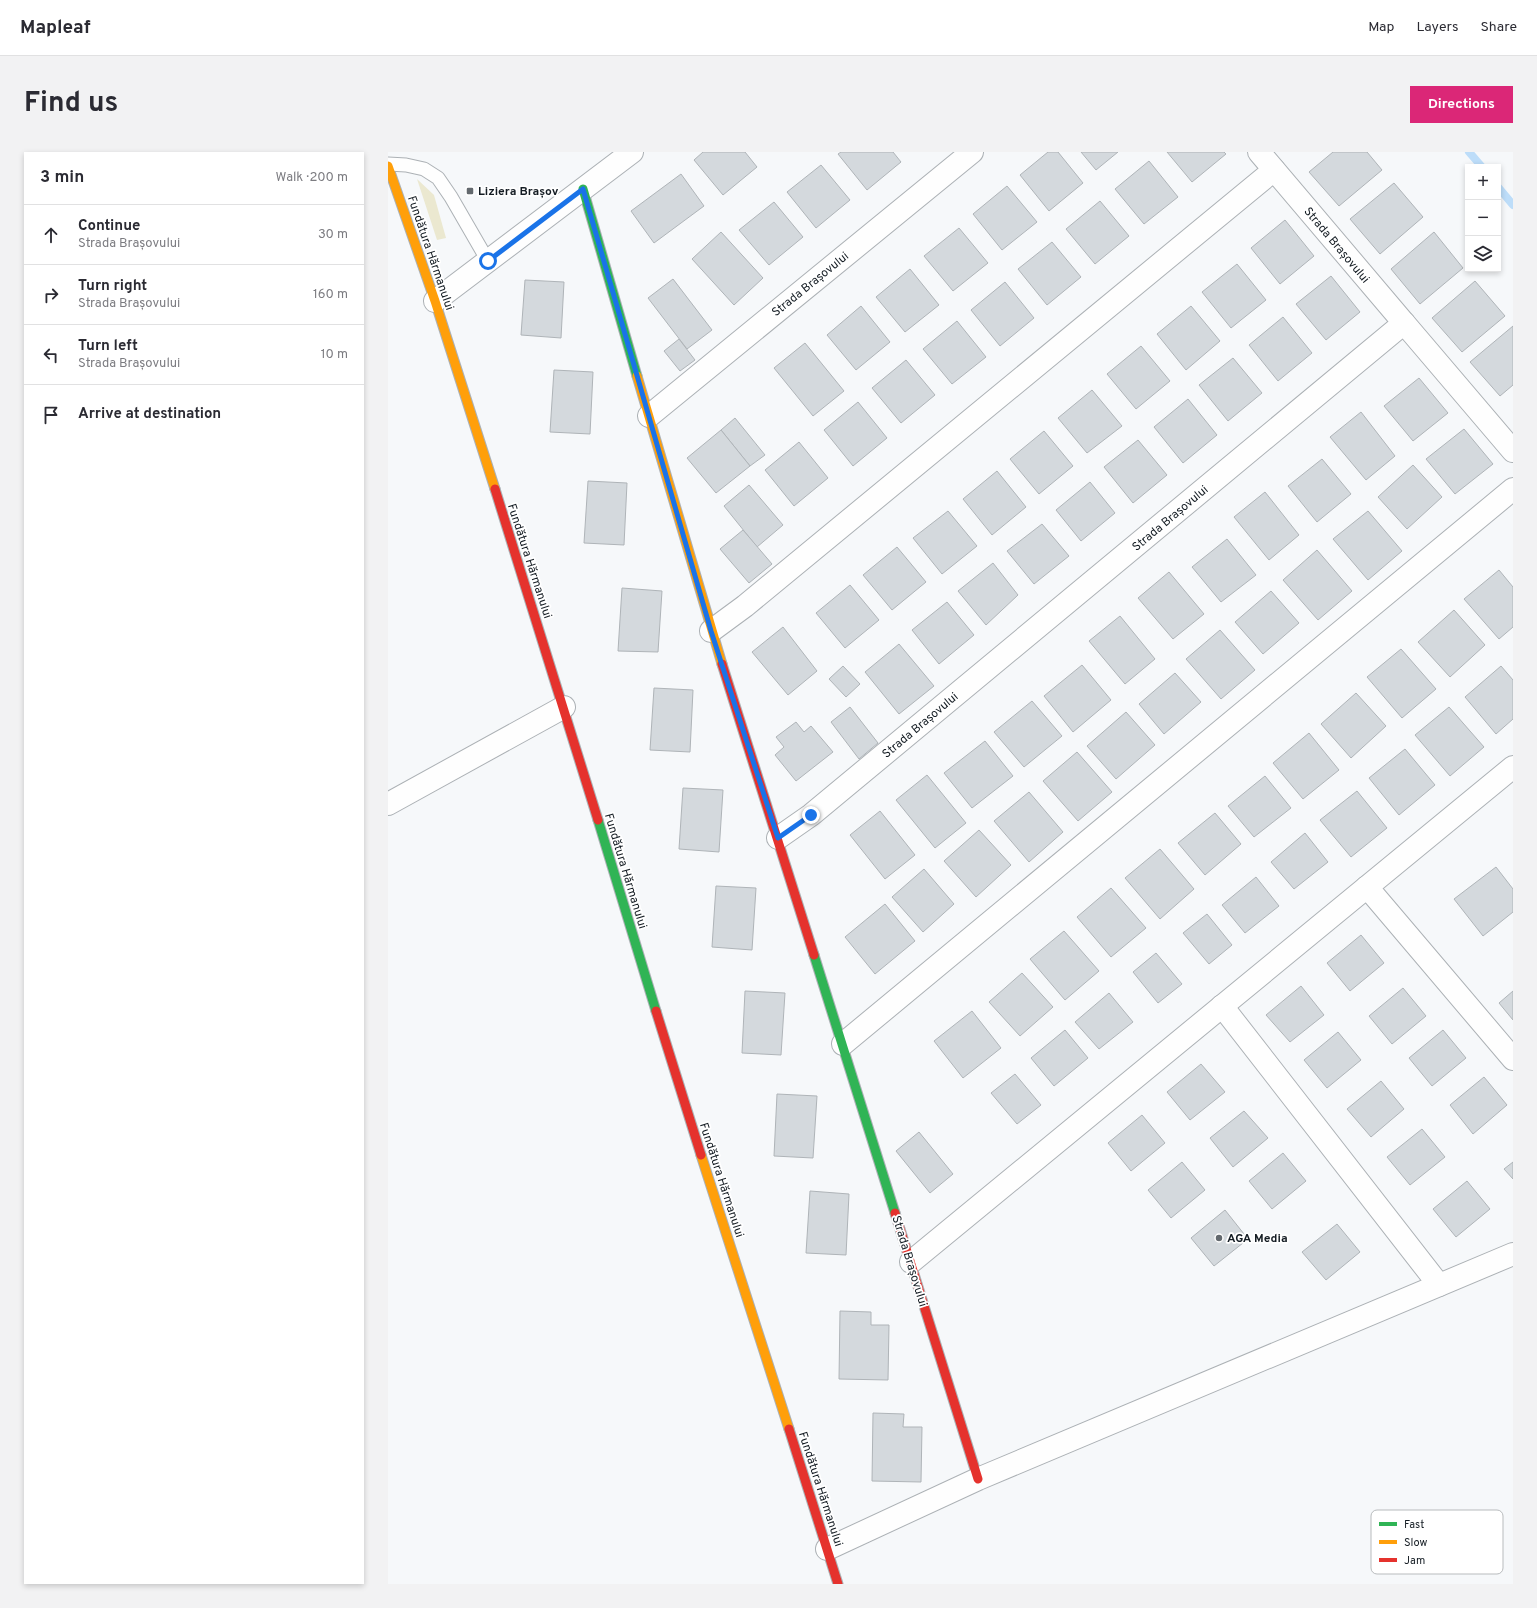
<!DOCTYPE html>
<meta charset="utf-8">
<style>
body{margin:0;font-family:Overpass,sans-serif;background:#f2f2f3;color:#2b2b33}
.controls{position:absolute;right:12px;top:12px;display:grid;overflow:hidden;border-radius:0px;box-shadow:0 2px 6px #0003}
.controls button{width:36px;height:36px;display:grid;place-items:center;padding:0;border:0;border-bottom:1px solid #e1e1e2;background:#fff;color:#2b2b33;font:20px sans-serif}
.stop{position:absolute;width:12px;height:12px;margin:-9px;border:3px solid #1a73e8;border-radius:50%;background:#fff}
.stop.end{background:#1a73e8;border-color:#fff;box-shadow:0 1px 4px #0008}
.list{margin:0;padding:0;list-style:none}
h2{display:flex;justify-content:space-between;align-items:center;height:52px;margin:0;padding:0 16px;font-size:17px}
h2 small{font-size:13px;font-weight:400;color:#7c7c81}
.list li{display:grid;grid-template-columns:26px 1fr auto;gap:12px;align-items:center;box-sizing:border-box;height:60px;padding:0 16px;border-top:1px solid #e1e1e2}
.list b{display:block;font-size:15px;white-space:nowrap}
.list p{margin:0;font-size:13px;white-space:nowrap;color:#7c7c81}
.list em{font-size:13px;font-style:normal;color:#7c7c81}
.icon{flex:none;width:22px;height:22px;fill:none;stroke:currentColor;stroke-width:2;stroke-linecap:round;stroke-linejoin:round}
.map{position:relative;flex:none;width:1125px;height:1432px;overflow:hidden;border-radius:0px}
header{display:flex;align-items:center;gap:24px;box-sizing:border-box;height:56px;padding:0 20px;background:#fff;border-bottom:1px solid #e1e1e2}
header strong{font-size:19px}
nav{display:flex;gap:22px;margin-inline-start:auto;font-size:14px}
.intro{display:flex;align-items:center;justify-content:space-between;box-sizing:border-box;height:96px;padding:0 24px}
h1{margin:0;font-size:28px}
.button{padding:10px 18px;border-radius:0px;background:#db2777;color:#fff;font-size:14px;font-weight:700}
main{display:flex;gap:24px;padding:0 24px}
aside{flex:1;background:#fff;border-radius:0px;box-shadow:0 2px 6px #0003}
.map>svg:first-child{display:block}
.green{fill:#ebe8d0}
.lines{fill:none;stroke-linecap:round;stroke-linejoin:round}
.stream{stroke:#bdddf9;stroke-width:8}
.building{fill:#d4d9dd;stroke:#afb4b8}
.lane-casing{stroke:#acb1b5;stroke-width:15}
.street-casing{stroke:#acb1b5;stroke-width:24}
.fast-casing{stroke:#acb1b5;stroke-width:11}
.slow-casing{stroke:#acb1b5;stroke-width:11}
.jam-casing{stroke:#acb1b5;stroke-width:11}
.lane{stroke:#fefefe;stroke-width:13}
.street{stroke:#fefefe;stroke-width:22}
.fast{stroke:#30b455;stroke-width:9}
.slow{stroke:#ff9f0a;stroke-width:9}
.jam{stroke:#e5322d;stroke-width:9}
.route{stroke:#1a73e8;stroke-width:5}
.poi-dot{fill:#63696e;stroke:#fff;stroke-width:1.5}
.labels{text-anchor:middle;stroke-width:3.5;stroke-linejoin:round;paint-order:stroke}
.poi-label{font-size:12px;font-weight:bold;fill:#141c23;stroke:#fff;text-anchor:start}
.street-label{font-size:12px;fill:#141c23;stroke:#fff}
.key{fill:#fff;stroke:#b8bbbd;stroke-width:1}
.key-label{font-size:11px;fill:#141c23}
</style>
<header>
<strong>Mapleaf</strong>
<nav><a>Map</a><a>Layers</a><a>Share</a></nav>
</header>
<div class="intro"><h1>Find us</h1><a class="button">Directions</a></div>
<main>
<aside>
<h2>3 min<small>Walk · 200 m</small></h2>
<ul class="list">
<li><svg class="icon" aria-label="ahead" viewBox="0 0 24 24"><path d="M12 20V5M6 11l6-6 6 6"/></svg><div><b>Continue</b><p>Strada Brașovului</p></div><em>30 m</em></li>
<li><svg class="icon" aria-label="right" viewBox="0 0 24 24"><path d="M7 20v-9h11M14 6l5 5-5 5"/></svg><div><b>Turn right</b><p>Strada Brașovului</p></div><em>160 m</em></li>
<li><svg class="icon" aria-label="left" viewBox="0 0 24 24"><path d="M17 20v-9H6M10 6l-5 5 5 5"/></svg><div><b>Turn left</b><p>Strada Brașovului</p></div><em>10 m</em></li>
<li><svg class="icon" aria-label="arrive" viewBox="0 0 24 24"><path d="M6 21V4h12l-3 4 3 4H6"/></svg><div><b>Arrive at destination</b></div></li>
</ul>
</aside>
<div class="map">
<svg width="1125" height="1432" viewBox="0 0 1125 1432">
<rect width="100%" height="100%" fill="#f6f8fa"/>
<polygon class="green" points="29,27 46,43 58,86 49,88"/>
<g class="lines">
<g class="stream">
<polyline points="1081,0 1094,15"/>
<polyline points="1110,35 1125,53"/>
</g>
</g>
<g class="building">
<polygon points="315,0 357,0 369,15 335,43 306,8"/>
<polygon points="453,0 505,0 513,10 479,38 450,2"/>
<polygon points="660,0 670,0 695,31 661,59 632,23"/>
<polygon points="693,0 730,0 708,18"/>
<polygon points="779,0 836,0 838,2 804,30"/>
<polygon points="945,0 979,0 994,18 951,54 921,20"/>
<polygon points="761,9 790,45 756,72 727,37"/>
<polygon points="433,13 462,48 428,76 399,40"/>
<polygon points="293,22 316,54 266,91 243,59"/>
<polygon points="1006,31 1035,65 992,102 962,67"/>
<polygon points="619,34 649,70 614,98 585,62"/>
<polygon points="712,49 741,84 707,112 678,77"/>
<polygon points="386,50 415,85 381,113 351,78"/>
<polygon points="897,68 926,104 892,132 863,96"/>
<polygon points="571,76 600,111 565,139 536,104"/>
<polygon points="333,80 375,126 346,153 304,107"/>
<polygon points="1046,80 1075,116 1032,152 1003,117"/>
<polygon points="664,90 693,125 659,153 630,117"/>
<polygon points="849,112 878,148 843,176 814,140"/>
<polygon points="522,117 551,153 517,180 488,145"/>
<polygon points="943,124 972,160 938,188 908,152"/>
<polygon points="285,127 324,178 299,197 260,146"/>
<polygon points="137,128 176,130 173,186 133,183"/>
<polygon points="1087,129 1117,164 1074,200 1044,166"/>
<polygon points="617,130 646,166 612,194 583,158"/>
<polygon points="473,154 502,190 468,218 439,183"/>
<polygon points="803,154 832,189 798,218 769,182"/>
<polygon points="895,165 924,201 890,229 861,193"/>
<polygon points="569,169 598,205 564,232 535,197"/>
<polygon points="1125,174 1125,233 1112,244 1082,210"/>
<polygon points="291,187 307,208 292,219 276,199"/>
<polygon points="417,191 456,239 425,264 386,216"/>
<polygon points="753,194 782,229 748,257 719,222"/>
<polygon points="845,206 874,241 840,269 811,233"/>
<polygon points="518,208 547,243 513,271 484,236"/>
<polygon points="166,218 205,220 202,282 162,280"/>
<polygon points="1031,226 1060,261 1025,289 996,254"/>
<polygon points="704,238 734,274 699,301 670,266"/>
<polygon points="800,247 829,283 795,311 766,275"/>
<polygon points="470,250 499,286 465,314 436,278"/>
<polygon points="973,260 1007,304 978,328 942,285"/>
<polygon points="347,266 377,303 362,314 333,278"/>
<polygon points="1076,277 1105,312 1067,342 1038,307"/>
<polygon points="333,278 362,314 328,341 299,306"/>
<polygon points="656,279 685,314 651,342 622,307"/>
<polygon points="750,288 779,323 745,351 716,315"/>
<polygon points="411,290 440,326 406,354 377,318"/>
<polygon points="934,307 963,342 929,370 900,334"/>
<polygon points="1025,313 1054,345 1019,377 990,345"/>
<polygon points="609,319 638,355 604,383 575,347"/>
<polygon points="200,329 239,331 236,393 196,391"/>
<polygon points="702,330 727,361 693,389 668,358"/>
<polygon points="361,333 395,373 369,395 336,354"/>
<polygon points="877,340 911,383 881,408 846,365"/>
<polygon points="560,359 589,394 554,422 525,386"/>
<polygon points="980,359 1014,399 980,428 945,387"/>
<polygon points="654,372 681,404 646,432 619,399"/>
<polygon points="355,378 384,412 361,431 332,397"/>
<polygon points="839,387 868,423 833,450 804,415"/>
<polygon points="509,395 538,430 504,458 475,423"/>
<polygon points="929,398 964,439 930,468 895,428"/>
<polygon points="605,411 630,443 598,473 570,439"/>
<polygon points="1111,418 1125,435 1125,475 1111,487 1076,447"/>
<polygon points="781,420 816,462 785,487 750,446"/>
<polygon points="462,433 491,468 457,496 428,461"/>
<polygon points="234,436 274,439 270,500 230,499"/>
<polygon points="883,439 911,471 875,502 847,470"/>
<polygon points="559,450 586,483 551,512 524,478"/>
<polygon points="1066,458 1097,493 1062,525 1030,490"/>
<polygon points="732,464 767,507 737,532 701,489"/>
<polygon points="395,475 429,519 400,543 364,500"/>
<polygon points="832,478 867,518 833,547 798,507"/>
<polygon points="511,492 546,534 511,562 477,520"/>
<polygon points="1013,497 1048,537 1014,566 979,525"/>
<polygon points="694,513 723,548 685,580 656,544"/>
<polygon points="455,514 472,532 458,545 441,527"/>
<polygon points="1113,514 1125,528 1125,567 1108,582 1077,545"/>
<polygon points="787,521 813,550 776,582 751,552"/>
<polygon points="266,536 305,538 302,600 262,598"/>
<polygon points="968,541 998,574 963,606 933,572"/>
<polygon points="644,549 674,584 636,615 606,580"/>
<polygon points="462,555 490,591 471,607 443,570"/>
<polygon points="1061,555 1096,595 1062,624 1027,583"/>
<polygon points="738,560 767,593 728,627 699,594"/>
<polygon points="408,570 416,580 423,574 445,600 408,629 387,603 396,595 388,585"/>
<polygon points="921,581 951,618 915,647 885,611"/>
<polygon points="597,589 625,624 584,656 556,621"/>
<polygon points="1017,597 1047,633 1011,663 981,626"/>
<polygon points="689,600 724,640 690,669 655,629"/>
<polygon points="539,623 578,671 547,696 508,648"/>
<polygon points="877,624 903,656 866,685 840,654"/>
<polygon points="295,636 335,638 331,700 291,697"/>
<polygon points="969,639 999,676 963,705 932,668"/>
<polygon points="641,640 675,680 641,710 606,669"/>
<polygon points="492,659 527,703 497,727 462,683"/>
<polygon points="827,661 853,692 817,723 790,691"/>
<polygon points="591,678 623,713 588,745 556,709"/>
<polygon points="917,681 940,710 906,737 883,710"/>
<polygon points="772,697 806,737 772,767 737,726"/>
<polygon points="1108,715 1125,737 1125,760 1095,784 1066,747"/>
<polygon points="536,717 566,752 535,780 504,745"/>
<polygon points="868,725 891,754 857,781 834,753"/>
<polygon points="328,734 368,736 364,798 324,795"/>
<polygon points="723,736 758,776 723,805 689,765"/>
<polygon points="497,752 527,789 487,822 457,785"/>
<polygon points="819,762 844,793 821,812 795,781"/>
<polygon points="676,779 711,819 677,848 642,807"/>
<polygon points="973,783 996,811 962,839 939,811"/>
<polygon points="768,801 794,832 770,851 745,820"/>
<polygon points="634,821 665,855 632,884 601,850"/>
<polygon points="913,834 936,863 902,890 878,863"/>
<polygon points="1015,836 1038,864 1004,892 981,864"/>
<polygon points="357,839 397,841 393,903 354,901"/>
<polygon points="1125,839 1125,868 1111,851"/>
<polygon points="721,841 745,870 711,897 687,870"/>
<polygon points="584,859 613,896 575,926 546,889"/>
<polygon points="677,878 700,906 666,934 643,906"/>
<polygon points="1055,878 1078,906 1044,934 1021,906"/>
<polygon points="950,880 973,908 939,936 916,908"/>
<polygon points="813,912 837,940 802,968 779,940"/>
<polygon points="627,922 653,953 629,972 603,941"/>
<polygon points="1096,925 1119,953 1085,982 1062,953"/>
<polygon points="993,929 1016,957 983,985 959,957"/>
<polygon points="389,942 429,944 425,1006 386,1004"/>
<polygon points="856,959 880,986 845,1015 822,986"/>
<polygon points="754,963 777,991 743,1019 720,991"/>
<polygon points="1034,977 1057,1005 1022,1033 999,1005"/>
<polygon points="531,980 565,1022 542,1041 508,999"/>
<polygon points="895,1001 918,1029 884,1057 861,1029"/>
<polygon points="794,1010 817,1038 783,1066 760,1038"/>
<polygon points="1125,1010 1125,1027 1116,1017"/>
<polygon points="1079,1029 1102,1057 1068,1085 1045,1057"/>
<polygon points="422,1039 461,1042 458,1103 418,1101"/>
<polygon points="837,1058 860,1087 826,1114 803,1086"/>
<polygon points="949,1072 972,1100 938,1128 914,1100"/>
<polygon points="452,1159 483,1160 483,1173 501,1173 500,1228 451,1227"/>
<polygon points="485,1261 516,1262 515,1275 534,1275 533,1330 484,1329"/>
</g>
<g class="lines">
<g class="lane-casing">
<polyline id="lane" points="0,12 18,13 36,17 50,26 63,45 100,109"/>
</g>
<g class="street-casing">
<g id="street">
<polyline points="47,149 244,0"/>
<polyline points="1016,171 1125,299"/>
<polyline points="261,264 584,0"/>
<polyline points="323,479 357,454 886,18"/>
<polyline points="0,652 176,555"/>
<polyline points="390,686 423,663 1016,171 871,0"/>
<polyline points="979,735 1125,907"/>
<polyline points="834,854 1051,1133"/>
<polyline points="455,892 1125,337"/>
<polyline points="523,1110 1125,615"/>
<polyline points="439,1397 590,1327 1125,1102"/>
</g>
</g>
<g class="fast-casing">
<g id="fast">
<polyline points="195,37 249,224"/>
<polyline points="210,668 268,859"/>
<polyline points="426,803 507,1061"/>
</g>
</g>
<g class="slow-casing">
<g id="slow">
<polyline points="0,14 47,149 107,337"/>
<polyline points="249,224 334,512"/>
<polyline points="313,1003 401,1277"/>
</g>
</g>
<g class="jam-casing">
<g id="jam">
<polyline points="107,337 210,668"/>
<polyline points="334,512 426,803"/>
<polyline points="268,859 313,1003"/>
<polyline points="507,1061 590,1327"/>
<polyline points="401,1277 450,1432"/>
</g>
</g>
<use href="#lane" class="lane"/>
<use href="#street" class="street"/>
<use href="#fast" class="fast"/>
<use href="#slow" class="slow"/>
<use href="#jam" class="jam"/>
</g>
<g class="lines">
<polyline class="route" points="100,109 195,37 323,479 390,686 423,663"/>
</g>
<g class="poi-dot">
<rect x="78" y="35" width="8" height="8" rx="2"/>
<circle cx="831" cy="1086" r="4"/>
</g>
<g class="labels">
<g class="poi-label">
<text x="90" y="43">Liziera Brașov</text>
<text x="839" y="1090">AGA Media</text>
</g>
<g class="street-label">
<text transform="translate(949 93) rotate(50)" y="4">Strada Brașovului</text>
<text transform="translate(43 101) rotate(71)" y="4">Fundătura Hărmanului</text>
<text transform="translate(422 132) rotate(-39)" y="4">Strada Brașovului</text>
<text transform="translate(782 366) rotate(-40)" y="4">Strada Brașovului</text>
<text transform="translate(142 409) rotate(72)" y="4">Fundătura Hărmanului</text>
<text transform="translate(532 573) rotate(-40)" y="4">Strada Brașovului</text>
<text transform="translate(238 719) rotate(73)" y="4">Fundătura Hărmanului</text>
<text transform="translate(334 1028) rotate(72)" y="4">Fundătura Hărmanului</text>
<text transform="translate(522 1109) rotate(73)" y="4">Strada Brașovului</text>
<text transform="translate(433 1337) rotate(72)" y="4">Fundătura Hărmanului</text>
</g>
</g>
<rect x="983" y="1358" width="132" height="64" rx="6" class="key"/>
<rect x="991" y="1370" width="18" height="4" fill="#30b455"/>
<rect x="991" y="1388" width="18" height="4" fill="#ff9f0a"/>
<rect x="991" y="1406" width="18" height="4" fill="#e5322d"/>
<g class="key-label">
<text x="1016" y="1376">Fast</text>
<text x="1016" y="1394">Slow</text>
<text x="1016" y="1412">Jam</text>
</g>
</svg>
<div class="controls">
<button>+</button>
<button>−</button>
<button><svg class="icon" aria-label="layers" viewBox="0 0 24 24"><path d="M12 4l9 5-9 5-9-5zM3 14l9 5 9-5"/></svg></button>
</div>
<div class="stop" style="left:100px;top:109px"></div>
<div class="stop end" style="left:423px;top:663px"></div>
</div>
</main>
